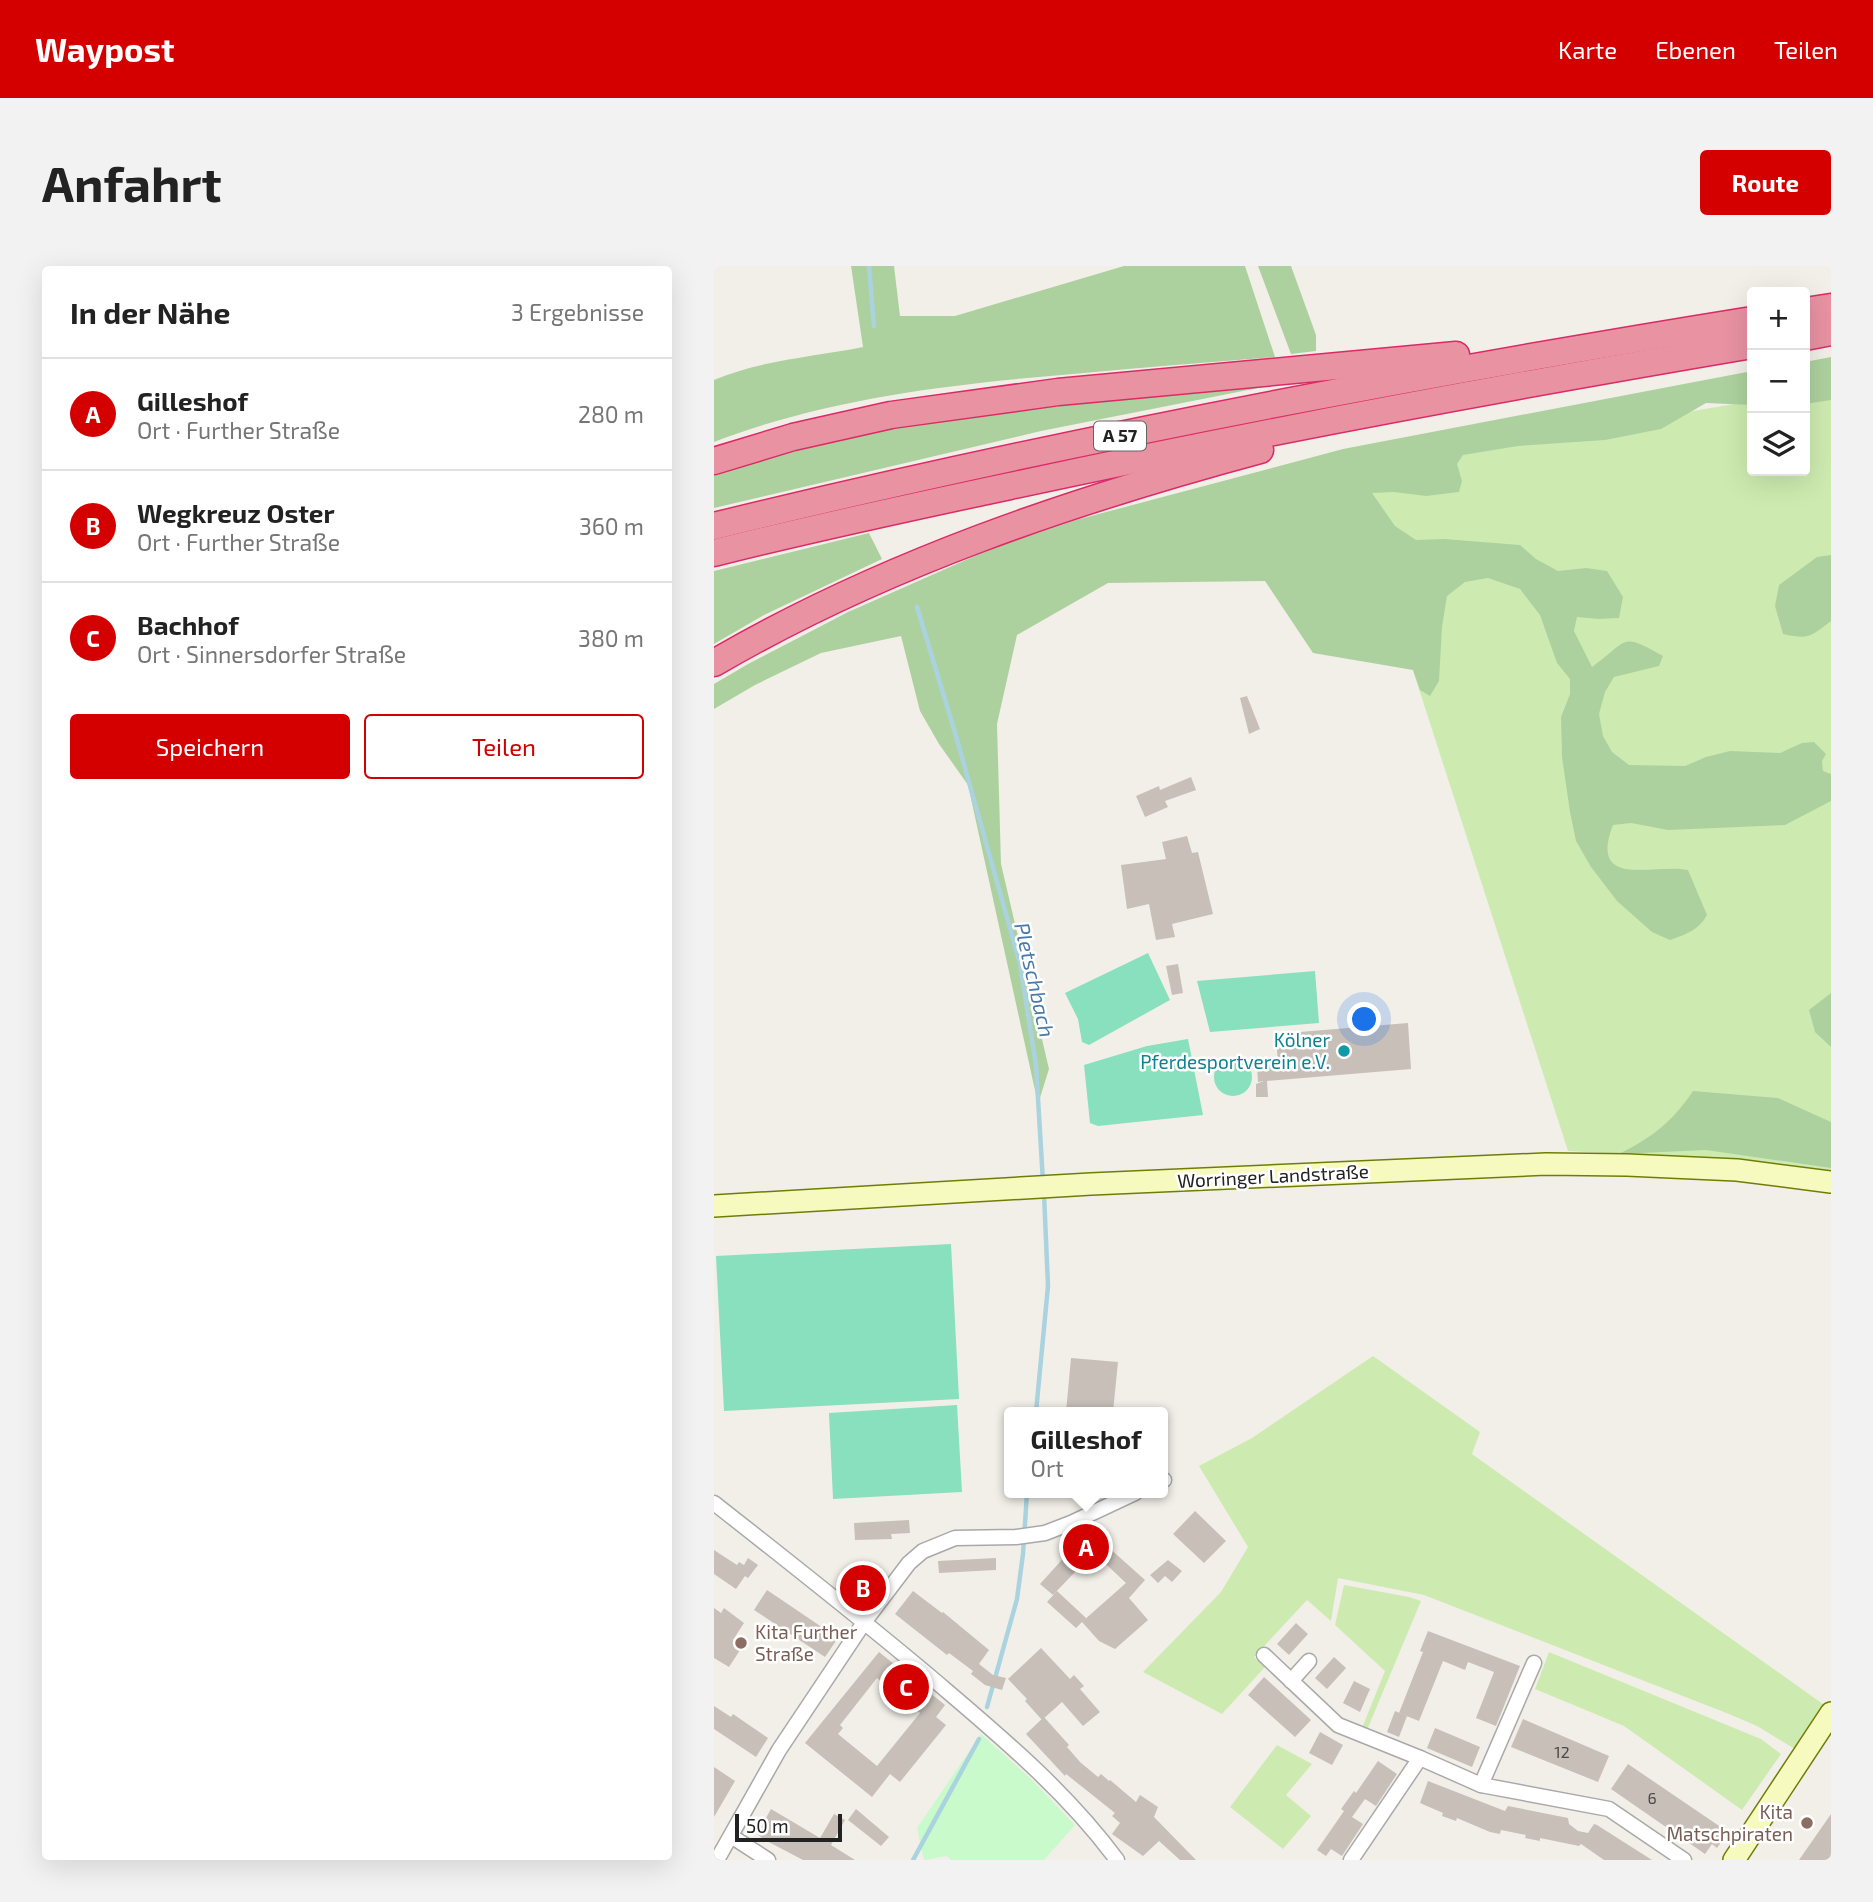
<!DOCTYPE html>
<html lang="de">
<meta charset="utf-8">
<style>
body{margin:0;font-family:"Exo 2",sans-serif;background:#f2f2f2;color:#222}
.controls{position:absolute;right:21px;top:21px;display:grid;overflow:hidden;border-radius:7px;box-shadow:0 7px 28px #0002}
.controls button{width:63px;height:63px;display:grid;place-items:center;padding:0;border:0;border-bottom:2px solid #e0e0e0;background:#fff;color:#222;font:35px sans-serif}
.scale{position:absolute;left:21px;bottom:18px;width:107px;box-sizing:border-box;padding-left:7px;border:4px solid #222;border-top:0;font-size:19px;line-height:24px;white-space:nowrap;color:#222;-webkit-text-stroke:5px #fff;paint-order:stroke}
.you{position:absolute;left:651px;top:754px;width:24px;height:24px;margin:-18px;border:5px solid #fff;border-radius:50%;background:#1a73e8;box-shadow:0 0 0 10px #1a73e833}
.badge{display:grid;place-items:center;width:46px;height:46px;border-radius:50%;background:#d40000;color:#fff;font-size:23px;font-weight:700}
.pin{position:absolute;translate:-50% -50%;border:4px solid #fff;box-shadow:0 2px 7px #0006}
.popup{position:absolute;left:290px;top:1141px;width:164px;height:91px;box-sizing:border-box;display:grid;place-content:center;border-radius:7px;background:#fff;filter:drop-shadow(0 2px 5px #0005);font-size:23px;white-space:nowrap;color:#767676}
.popup b{font-size:26px;color:#222}
.popup::after{content:'';position:absolute;left:50%;top:100%;margin-left:-14px;border:14px solid transparent;border-top-color:#fff}
.list{margin:0;padding:0;list-style:none}
h2{display:flex;justify-content:space-between;align-items:center;height:91px;margin:0;padding:0 28px;font-size:30px}
h2 small{font-size:23px;font-weight:400;color:#767676}
.list li{display:grid;grid-template-columns:46px 1fr auto;gap:21px;align-items:center;box-sizing:border-box;height:112px;padding:0 28px;border-top:2px solid #e0e0e0}
.list b{display:block;font-size:26px;white-space:nowrap}
.list p{margin:0;font-size:23px;white-space:nowrap;color:#767676}
.list em{font-size:23px;font-style:normal;color:#767676}
.actions{display:flex;gap:14px;padding:21px 28px}
.actions a{flex:1;padding:16px 0;border:2px solid #d40000;border-radius:7px;text-align:center;font-size:24px;color:#d40000}
.actions .main{background:#d40000;color:#fff}
.icon{flex:none;width:38px;height:38px;fill:none;stroke:currentColor;stroke-width:2;stroke-linecap:round;stroke-linejoin:round}
.map{position:relative;flex:none;width:1117px;height:1594px;overflow:hidden;border-radius:7px}
header{display:flex;align-items:center;gap:42px;box-sizing:border-box;height:98px;padding:0 35px;background:#d40000;color:#fff}
header strong{font-size:33px}
nav{display:flex;gap:38px;margin-inline-start:auto;font-size:24px}
.intro{display:flex;align-items:center;justify-content:space-between;box-sizing:border-box;height:168px;padding:0 42px}
h1{margin:0;font-size:49px}
.button{padding:18px 32px;border-radius:7px;background:#d40000;color:#fff;font-size:24px;font-weight:700}
main{display:flex;gap:42px;padding:0 42px}
aside{flex:1;background:#fff;border-radius:7px;box-shadow:0 7px 28px #0002}
.map>svg:first-child{display:block}
.grass{fill:#cdebb0}
.forest{fill:#add19e}
.park{fill:#c8facc}
.pitch{fill:#88e0be}
.lines{fill:none;stroke-linecap:round;stroke-linejoin:round}
.stream{stroke:#aad3df;stroke-width:4.5}
.building{fill:#c7bfb8;fill-rule:evenodd}
.street-casing{stroke:#a9a9a9;stroke-width:17}
.secondary-casing{stroke:#707d05;stroke-width:24}
.highway-casing{stroke:#dc2a67;stroke-width:29}
.street{stroke:#fff;stroke-width:14}
.secondary{stroke:#f7fabf;stroke-width:21}
.highway{stroke:#e892a2;stroke-width:26}
.culture-dot{fill:#0f9aa8;stroke:#fff;stroke-width:2.5}
.education-dot{fill:#8d6e63;stroke:#fff;stroke-width:2.5}
.labels{text-anchor:middle;stroke-width:5;stroke-linejoin:round;paint-order:stroke}
.number-label{font-size:16px;fill:#4b4948}
.shield{fill:#fff;stroke:#646464;stroke-width:2}
.shield-label{font-size:18px;font-weight:bold;fill:#222}
.culture-label{font-size:19px;fill:#0d838f;stroke:#fff;text-anchor:end}
.street-label{font-size:19px;fill:#222;stroke:#fff}
.education-label{font-size:19px;fill:#785e54;stroke:#fff;text-anchor:start}
.water-label{font-size:21px;font-style:italic;fill:#4a7aab;stroke:#fff}
</style>
<header>
<strong>Waypost</strong>
<nav><a>Karte</a><a>Ebenen</a><a>Teilen</a></nav>
</header>
<div class="intro"><h1>Anfahrt</h1><a class="button">Route</a></div>
<main>
<aside>
<h2>In der Nähe<small>3 Ergebnisse</small></h2>
<ul class="list">
<li><span class="badge">A</span><div><b>Gilleshof</b><p>Ort · Further Straße</p></div><em>280 m</em></li>
<li><span class="badge">B</span><div><b>Wegkreuz Oster</b><p>Ort · Further Straße</p></div><em>360 m</em></li>
<li><span class="badge">C</span><div><b>Bachhof</b><p>Ort · Sinnersdorfer Straße</p></div><em>380 m</em></li>
</ul>
<div class="actions"><a class="main">Speichern</a><a>Teilen</a></div>
</aside>
<div class="map">
<svg width="1117" height="1594" viewBox="0 0 1117 1594">
<rect width="100%" height="100%" fill="#f2efe9"/>
<g class="grass">
<polygon points="1117,121 1117,907 1033,895 854,885 634,203 1038,135 1038,205 1091,205 1091,126"/>
<polygon points="659,1090 766,1166 758,1188 1113,1441 1081,1483 1043,1460 1015,1448 710,1329 624,1312 617,1355 593,1334 540,1391 551,1401 508,1448 429,1406 507,1326 534,1281 485,1200 538,1172"/>
<polygon points="630,1319 695,1331 707,1335 653,1464 648,1462 671,1405 621,1359"/>
<polygon points="835,1386 1047,1473 1067,1488 1028,1544 910,1460 821,1423"/>
<polygon points="563,1479 598,1498 572,1529 597,1550 569,1583 516,1541"/>
</g>
<g class="forest">
<path d="M 137,0 L 180,0 L 186,50 L 241,50 L 410,0 L 531,0 L 561,91 C 494,96 426,102 359,108 C 238,118 114,132 0,176 L 0,114 C 47,94 99,91 149,81 Z"/>
<polygon points="544,0 577,0 602,69 602,85 577,88"/>
<polygon points="1117,91 1117,134 1091,138 1091,96"/>
<path d="M 1038,105 L 1038,139 L 992,137 L 947,163 L 891,174 L 804,180 L 749,189 L 743,198 L 748,215 L 745,226 L 712,230 L 680,226 L 658,227 L 681,260 L 702,274 L 730,273 L 806,279 L 822,293 L 844,305 L 872,302 L 893,305 L 909,331 L 905,352 L 884,353 L 863,351 L 860,365 L 878,401 C 915,375 905,365 949,390 L 945,400 L 900,411 L 891,426 L 885,448 L 889,470 L 898,486 L 915,499 L 971,500 L 992,491 L 1016,485 L 1066,487 L 1088,477 L 1100,476 L 1112,488 L 1108,495 L 1109,505 L 1117,508 L 1117,535 L 1071,559 L 954,564 L 917,557 L 899,559 C 874,624 941,597 974,604 L 993,649 C 985,664 971,669 956,674 L 938,666 L 903,635 L 877,601 L 862,575 L 856,546 L 848,491 L 847,451 L 856,428 L 856,413 L 843,397 L 826,349 L 806,323 L 774,312 L 751,316 L 733,330 L 728,361 L 725,415 L 716,430 L 706,424 L 699,404 L 599,387 L 551,315 L 394,317 L 303,369 L 283,458 L 287,598 L 335,803 L 324,838 L 254,519 L 225,478 L 206,445 L 187,370 L 107,387 L 41,419 L 0,443 L 0,418 L 34,398 L 134,346 L 279,282 L 362,254 L 629,183 Z"/>
<polygon points="570,117 327,165 0,242 0,208 82,178 179,158 337,139"/>
<polygon points="155,267 168,293 50,349 0,378 0,305"/>
<path d="M 1117,289 L 1117,355 C 1097,370 1096,374 1069,368 L 1061,340 L 1065,319 L 1103,291 Z"/>
<polygon points="1117,727 1117,781 1101,766 1095,744"/>
<path d="M 979,825 L 1064,832 L 1117,856 L 1117,902 L 992,884 L 905,888 C 939,871 958,856 979,825 Z"/>
</g>
<polygon class="park" points="267,1468 316,1512 361,1559 330,1594 237,1594 233,1590 210,1594 203,1562"/>
<g class="pitch">
<polygon points="434,687 456,734 375,779 368,776 364,753 351,727"/>
<polygon points="601,705 605,757 496,766 483,715"/>
<polygon points="474,773 489,849 384,860 376,857 370,799 433,780"/>
<circle cx="519" cy="811" r="19"/>
<polygon points="237,978 245,1133 10,1145 2,990"/>
<polygon points="243,1139 248,1226 119,1233 115,1147"/>
</g>
<g class="lines">
<g class="stream">
<polyline points="155,0 160,60"/>
<polyline points="203,341 242,470 306,698 322,799 329,916"/>
<polyline points="322,1146 334,1020 330,928"/>
<polyline points="273,1441 303,1333 309,1288 313,1227"/>
<polyline points="199,1594 265,1473"/>
</g>
</g>
<g class="building">
<polygon points="533,430 546,463 535,468 526,432"/>
<polygon points="477,511 482,524 451,535 454,541 431,551 422,530 445,520 446,524"/>
<polygon points="473,570 478,587 484,586 499,648 458,658 461,671 442,674 435,638 413,643 407,599 452,593 448,576"/>
<polygon points="464,698 469,727 458,729 452,700"/>
<polygon points="694,757 697,803 553,815 554,831 542,831 542,818 550,815 544,816 543,800 564,798 562,768"/>
<polygon points="357,1092 404,1096 399,1146 352,1146"/>
<polygon points="481,1245 512,1275 490,1297 459,1268"/>
<polygon points="195,1254 196,1267 177,1268 178,1273 141,1274 140,1257"/>
<polygon points="375,1264 431,1314 415,1332 434,1354 401,1383 385,1375 368,1356 362,1362 333,1336 343,1325 372,1352 369,1355 412,1317 379,1286 359,1308 339,1329 326,1318"/>
<polygon points="0,1284 23,1299 25,1296 30,1299 34,1292 44,1299 34,1312 31,1310 22,1323 0,1308"/>
<polygon points="282,1292 282,1304 225,1307 224,1295"/>
<polygon points="454,1294 468,1305 458,1316 451,1310 444,1317 436,1309"/>
<polygon points="53,1324 124,1372 111,1391 40,1344"/>
<polygon points="199,1325 228,1347 229,1346 275,1384 265,1398 279,1409 292,1412 288,1424 271,1419 257,1408 259,1405 235,1387 233,1389 181,1348"/>
<polygon points="0,1342 7,1347 10,1342 30,1357 19,1374 28,1381 15,1401 0,1392"/>
<polygon points="582,1357 594,1368 575,1389 563,1378"/>
<polygon points="714,1365 806,1400 782,1460 762,1452 780,1406 754,1396 751,1404 729,1395 705,1455 685,1447 709,1386 706,1385"/>
<polygon points="327,1382 356,1413 360,1409 370,1420 366,1423 386,1446 369,1460 348,1436 328,1454 311,1435 313,1433 294,1413"/>
<path d="M 165,1386 L 231,1439 L 222,1451 L 232,1459 L 186,1516 L 176,1508 L 158,1531 L 91,1477 ZM 163,1412 L 206,1447 L 163,1500 L 124,1468 L 129,1462 L 126,1459 Z"/>
<polygon points="620,1391 632,1402 613,1423 601,1412"/>
<polygon points="550,1411 597,1454 581,1471 534,1429"/>
<polygon points="640,1415 656,1423 646,1446 629,1437"/>
<polygon points="0,1440 17,1451 19,1448 54,1472 42,1491 0,1463"/>
<polygon points="681,1445 693,1450 685,1471 673,1466"/>
<polygon points="330,1451 355,1479 353,1481 366,1496 384,1511 387,1508 395,1515 396,1514 422,1536 426,1529 444,1541 440,1551 482,1594 466,1594 445,1575 429,1590 398,1568 406,1557 398,1550 401,1547 352,1508 351,1510 312,1468"/>
<polygon points="809,1453 895,1490 884,1516 797,1481"/>
<polygon points="721,1462 766,1481 758,1501 713,1482"/>
<polygon points="606,1466 629,1479 618,1499 595,1487"/>
<polygon points="664,1495 683,1508 662,1540 651,1533 638,1551 649,1558 628,1590 617,1583 612,1590 603,1584 630,1545 627,1543 640,1525 642,1527"/>
<polygon points="914,1498 1014,1566 1003,1582 998,1578 991,1588 897,1523"/>
<polygon points="0,1501 21,1515 0,1551"/>
<polygon points="714,1515 791,1545 794,1540 854,1552 855,1558 864,1565 874,1567 880,1558 883,1559 938,1594 890,1594 867,1578 865,1580 826,1572 826,1575 811,1572 812,1569 787,1564 786,1568 776,1566 743,1552 742,1555 728,1550 729,1547 706,1537"/>
<polygon points="57,1543 106,1572 120,1548 131,1554 117,1579 141,1594 89,1594 49,1573 43,1568"/>
<polygon points="142,1543 175,1571 167,1580 134,1554"/>
<polygon points="1117,1548 1117,1594 1085,1594"/>
</g>
<g class="lines">
<g class="street-casing">
<g id="street">
<polyline points="449,1214 450,1214"/>
<path d="M 0,1237 C 79,1299 157,1360 233,1425 C 294,1477 355,1529 403,1594"/>
<polyline points="550,1389 624,1459 706,1492"/>
<polyline points="820,1397 767,1519 895,1543 970,1594"/>
<polyline points="577,1415 595,1395"/>
<polyline points="17,1570 54,1594"/>
<polyline points="3,1594 65,1484 151,1355 195,1297 209,1285 241,1272 302,1271 331,1267 357,1257 421,1227"/>
<polyline points="637,1594 706,1492 767,1519"/>
</g>
</g>
<g class="secondary-casing">
<g id="secondary">
<polyline points="0,940 377,918 832,898 913,899 1023,904 1117,916"/>
<polyline points="1020,1594 1117,1447"/>
</g>
</g>
<g class="highway-casing">
<g id="highway">
<polyline points="1091,45 1117,41"/>
<polyline points="1091,71 1117,66"/>
<polyline points="0,195 79,171 177,149 344,126 742,89"/>
<path d="M 0,260 C 343,176 690,110 1038,54"/>
<path d="M 0,287 C 98,262 197,241 296,220 C 542,167 790,121 1038,79"/>
<path d="M 0,397 C 170,298 357,235 546,184"/>
</g>
</g>
<use href="#street" class="street"/>
<use href="#secondary" class="secondary"/>
<use href="#highway" class="highway"/>
</g>
<circle class="culture-dot" cx="630" cy="785" r="7"/>
<g class="education-dot">
<circle cx="27" cy="1377" r="7"/>
<circle cx="1093" cy="1557" r="7"/>
</g>
<g class="labels">
<g class="number-label">
<text x="848" y="1492">12</text>
<text x="938" y="1538">6</text>
</g>
<rect class="shield" x="380" y="155.5" width="52" height="29" rx="5"/>
<g class="shield-label">
<text x="406" y="176">A 57</text>
</g>
<g class="culture-label">
<text x="616" y="781">Kölner<tspan x="616" dy="22">Pferdesportverein e.V.</tspan></text>
</g>
<g class="street-label">
<text transform="translate(559 910) rotate(-3)" y="7">Worringer Landstraße</text>
</g>
<g class="education-label">
<text x="41" y="1373">Kita Further<tspan x="41" dy="22">Straße</tspan></text>
<text x="1079" y="1553" text-anchor="end">Kita<tspan x="1079" dy="22">Matschpiraten</tspan></text>
</g>
<g class="water-label">
<text transform="translate(320 714) rotate(77)" y="7">Pletschbach</text>
</g>
</g>
</svg>
<div class="controls">
<button>+</button>
<button>−</button>
<button><svg class="icon" aria-label="layers" viewBox="0 0 24 24"><path d="M12 4l9 5-9 5-9-5zM3 14l9 5 9-5"/></svg></button>
</div>
<div class="scale">50 m</div>
<div class="you"></div>
<div class="pin badge" style="left:372px;top:1281px">A</div>
<div class="popup"><b>Gilleshof</b>Ort</div>
<div class="pin badge" style="left:149px;top:1322px">B</div>
<div class="pin badge" style="left:192px;top:1421px">C</div>
</div>
</main>
